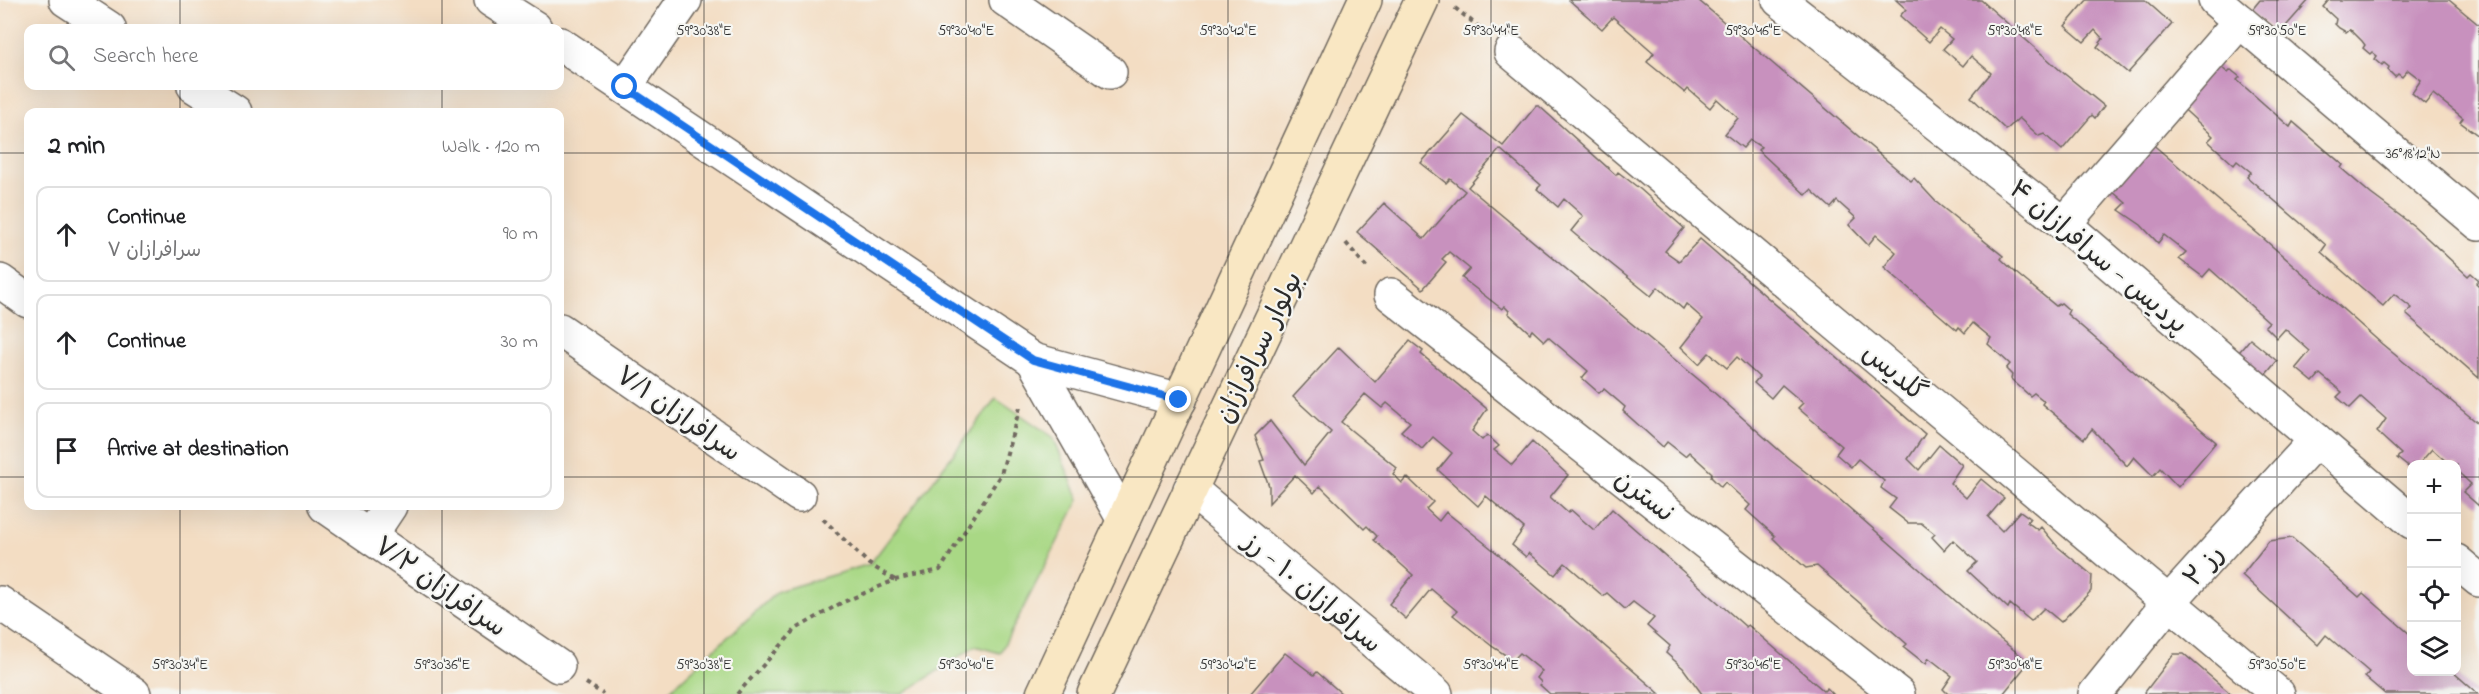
<!DOCTYPE html>
<meta charset="utf-8">
<style>
body{margin:0;font-family:"Indie Flower","Playpen Sans Arabic",sans-serif;background:#f6f6f6;color:#202124}
.controls{position:absolute;right:18px;bottom:18px;display:grid;overflow:hidden;border-radius:12px;box-shadow:0 6px 24px #0002}
.controls button{width:54px;height:54px;display:grid;place-items:center;padding:0;border:0;border-bottom:2px solid #e0e0e0;background:#fff;color:#202124;font:30px sans-serif}
.stop{position:absolute;width:18px;height:18px;margin:-14px;border:4px solid #1a73e8;border-radius:50%;background:#fff}
.stop.end{background:#1a73e8;border-color:#fff;box-shadow:0 2px 6px #0008}
.list{margin:0;padding:0;list-style:none}
h2{display:flex;justify-content:space-between;align-items:center;height:78px;margin:0;padding:0 24px;font-size:26px}
h2 small{font-size:20px;font-weight:400;color:#757577}
.list li{display:grid;grid-template-columns:39px 1fr auto;gap:18px;align-items:center;box-sizing:border-box;height:96px;margin:0 12px 12px;padding:0 12px;border:2px solid #e0e0e0;border-radius:12px}
.list b{display:block;font-size:22px;white-space:nowrap}
.list p{margin:0;font-size:20px;white-space:nowrap;color:#757577}
.list em{font-size:20px;font-style:normal;color:#757577}
.icon{flex:none;width:33px;height:33px;fill:none;stroke:currentColor;stroke-width:2;stroke-linecap:round;stroke-linejoin:round}
.map{position:relative;flex:none;width:2479px;height:694px;overflow:hidden}
.search{position:absolute;background:#fff;box-shadow:0 6px 24px #0002;left:24px;top:24px;width:540px;height:66px;display:flex;align-items:center;gap:15px;box-sizing:border-box;padding:0 21px;border-radius:12px;color:#757577;font-size:22px}
.panel{position:absolute;background:#fff;box-shadow:0 6px 24px #0002;left:24px;top:108px;width:540px;height:402px;border-radius:12px}
.map>svg:first-child{display:block}
.green{fill:#a9d885;stroke:#6a8258;stroke-width:1.5}
.building{fill:#c891be}
.lines{fill:none;stroke-linecap:round;stroke-linejoin:round}
.minor-casing{stroke:#716960;stroke-width:36}
.secondary-casing{stroke:#716960;stroke-width:36}
.path{stroke:#716960;stroke-width:4;stroke-dasharray:4.5 4.5;stroke-linecap:butt}
.minor{stroke:#fff;stroke-width:33}
.secondary{stroke:#f9e7c3;stroke-width:33}
.route{stroke:#1a73e8;stroke-width:8}
.ticks{fill:none;stroke:#2b2b2b;stroke-width:1.5;stroke-opacity:0.45}
.labels{text-anchor:middle;stroke-width:4.5;stroke-linejoin:round;paint-order:stroke}
.street-label{font-size:27px;fill:#2b2b2b;stroke:#f6f6f2}
.ticks-label{font-size:15px;text-anchor:middle;fill:#2b2b2b;stroke:#f6f6f2;stroke-width:4.5;stroke-linejoin:round;paint-order:stroke}
</style>
<div class="map">
<svg width="2479" height="694" viewBox="0 0 2479 694">
<rect width="100%" height="100%" fill="#f6f6f2"/>
<filter id="ink" filterUnits="userSpaceOnUse"><feTurbulence type="fractalNoise" baseFrequency=".0167" numOctaves="2"/><feDisplacementMap in="SourceGraphic" scale="12" xChannelSelector="R" yChannelSelector="G"/><feConvolveMatrix kernelMatrix="1 2 1 2 8 2 1 2 1" color-interpolation-filters="sRGB"/></filter>
<filter id="wash" filterUnits="userSpaceOnUse"><feTurbulence type="fractalNoise" baseFrequency=".008" numOctaves="4" result="noise"/><feDisplacementMap in="SourceGraphic" scale="24" xChannelSelector="R" yChannelSelector="G"/><feGaussianBlur stdDeviation="1.35" result="paint"/><feColorMatrix in="noise" values="0 0 0 0 0 0 0 0 0 0 0 0 0 0 0 0 0 1.4 0 .05"/><feComposite in="paint" operator="in"/></filter>
<g filter="url(#wash)">
<rect width="100%" height="100%" fill="#f3ddc3"/>
<polygon class="green" points="996,398 1053,437 1079,500 1000,653 975,646 903,694 666,694 778,591 870,564"/>
<g id="blocks">
<g class="building">
<polygon points="1569,0 1698,0 1911,181 1914,178 1937,203 2003,256 2001,259 2016,273 2056,306 2061,303 2069,310 2067,314 2216,442 2178,487 2160,468 2153,476 2134,457 2127,466 2092,429 2084,439 2042,404 2044,401 2034,393 2030,396 2011,379 2012,375 2006,369 2010,364 1988,344 1991,338 1973,323 1965,333 1959,327 1957,330 1884,267 1896,252 1876,235 1868,245 1849,225 1856,218 1837,201 1831,208 1811,190 1806,195 1758,150 1761,147 1750,140 1743,148 1725,134 1738,118 1717,99 1710,108 1688,89 1685,93 1647,62 1654,53 1613,17 1602,29"/>
<polygon points="1896,0 1981,0 2061,71 2104,106 2095,118 2092,115 2062,150 2044,134 2039,136 2019,118 2006,130 1971,97 1991,73 1971,56 1963,66 1943,49 1952,39 1940,29 1929,42 1900,16 1906,9"/>
<polygon points="2087,0 2145,0 2172,24 2128,73 2097,47 2103,39 2095,30 2084,42 2065,26"/>
<polygon points="2260,0 2309,0 2278,35 2251,11"/>
<polygon points="2329,0 2449,0 2479,25 2479,136 2460,122 2463,118 2433,94 2425,104 2412,93 2421,80 2408,70 2402,77 2398,74 2395,77 2388,70 2389,67 2384,63 2382,65 2375,59 2377,56 2372,52 2370,54 2363,48 2365,45 2362,41 2350,29 2346,32 2339,28 2335,24 2336,19 2323,7"/>
<polygon points="2212,59 2228,73 2231,70 2240,77 2237,80 2290,127 2293,122 2343,165 2341,168 2371,194 2414,226 2468,276 2471,273 2479,280 2476,283 2479,286 2479,378 2406,314 2412,308 2394,294 2383,306 2362,288 2321,252 2326,245 2247,177 2251,172 2237,161 2234,165 2208,141 2213,136 2175,101"/>
<polygon points="1536,106 1539,106 1616,175 1618,172 1640,189 1684,228 1665,251 1679,261 1700,239 1925,434 1908,459 1919,470 1939,445 1962,465 1950,483 1966,498 1981,479 2004,498 1988,517 2002,531 2020,511 2030,518 2027,522 2038,530 2041,527 2058,547 2092,575 2091,591 2061,622 2044,608 2031,621 2010,604 2008,608 1968,571 1977,562 1953,540 1944,550 1932,537 1935,534 1921,523 1908,523 1889,508 1896,499 1881,488 1884,481 1858,459 1851,467 1836,454 1842,446 1798,408 1803,403 1782,385 1771,398 1754,383 1759,377 1737,357 1727,368 1709,353 1699,364 1681,347 1703,319 1686,304 1683,309 1658,287 1651,296 1590,247 1571,231 1583,216 1564,199 1558,207 1537,189 1541,185 1500,149 1468,187 1710,389 1789,459 1830,491 1990,631 2029,662 2003,694 1948,694 1943,689 1952,676 1929,658 1926,663 1923,662 1904,647 1907,644 1817,566 1806,568 1783,548 1773,538 1775,536 1746,510 1750,505 1725,482 1721,487 1711,477 1712,473 1689,452 1685,456 1667,442 1663,447 1623,411 1625,407 1604,389 1599,393 1582,378 1588,371 1548,337 1544,341 1532,330 1530,333 1508,313 1509,311 1504,306 1502,309 1462,278 1470,269 1449,252 1442,259 1446,262 1423,289 1357,232 1384,203 1424,239 1465,191 1450,179 1446,183 1421,163 1463,115 1503,146"/>
<polygon points="2144,137 2264,239 2382,344 2479,424 2479,506 2463,492 2471,484 2457,471 2457,465 2449,464 2432,449 2419,464 2412,464 2412,470 2397,458 2401,454 2377,432 2386,419 2361,397 2350,408 2337,397 2342,392 2320,374 2313,382 2296,368 2310,351 2285,329 2277,338 2265,326 2269,322 2210,269 2203,277 2179,259 2186,252 2164,235 2158,243 2141,225 2119,210 2126,203 2106,186"/>
<polygon points="2250,339 2277,361 2261,380 2235,357"/>
<polygon points="1410,341 1423,351 1421,354 1487,409 1472,431 1482,440 1487,435 1499,446 1494,450 1512,465 1532,442 1568,475 1550,497 1568,513 1571,510 1594,530 1612,509 1746,627 1748,625 1824,691 1827,688 1833,694 1702,694 1683,668 1666,653 1670,646 1647,626 1654,618 1633,602 1625,609 1607,593 1603,596 1565,563 1555,575 1529,553 1526,557 1512,545 1524,528 1486,496 1478,506 1438,470 1452,453 1433,437 1422,449 1401,431 1410,422 1387,403 1382,408 1365,394 1341,422 1397,468 1393,474 1402,483 1407,477 1433,502 1426,509 1439,521 1446,512 1502,557 1660,694 1550,694 1540,685 1541,682 1537,678 1542,671 1520,653 1513,660 1493,647 1453,615 1457,611 1431,589 1406,619 1389,604 1413,575 1374,540 1377,536 1367,526 1364,529 1320,486 1314,493 1295,475 1269,503 1269,486 1260,461 1264,460 1255,436 1270,421 1304,465 1331,432 1293,397 1339,347 1375,382"/>
<polygon points="2292,538 2359,597 2363,593 2412,636 2412,672 2453,672 2478,694 2385,694 2365,677 2369,672 2326,635 2318,645 2242,575 2269,541"/>
<polygon points="1285,653 1314,675 1317,672 1342,694 1250,694"/>
<polygon points="2174,654 2184,654 2231,694 2146,694 2145,692"/>
</g>
</g>
</g>
<g filter="url(#ink)">
<use href="#blocks" fill-opacity="0" stroke="#716960" stroke-width="1.5"/>
<g class="lines">
<g class="minor-casing">
<g id="minor">
<polyline points="66,0 109,28"/>
<polyline points="491,0 535,28"/>
<polyline points="1006,0 1110,72"/>
<polyline points="1779,0 2064,224 2412,522"/>
<polyline points="2215,0 2479,224"/>
<polyline points="560,44 1033,360 1180,400"/>
<polyline points="1511,52 2278,694"/>
<polyline points="194,86 235,112"/>
<polyline points="625,87 685,0"/>
<polyline points="2064,224 2240,21"/>
<polyline points="0,281 28,301"/>
<polyline points="1391,295 1898,694"/>
<polyline points="560,330 799,495"/>
<polyline points="1033,360 1124,520"/>
<polyline points="1190,489 1436,694"/>
<polyline points="325,506 558,666"/>
<polyline points="370,536 390,506"/>
<polyline points="2456,561 2479,580"/>
<polyline points="0,603 134,694"/>
<polyline points="2095,694 2170,601 2316,440"/>
</g>
</g>
<g class="secondary-casing">
<g id="secondary">
<polyline points="1043,694 1365,0"/>
<polyline points="1094,694 1422,0"/>
</g>
</g>
<g class="path">
<polyline points="1455,8 1484,31"/>
<polyline points="1346,243 1368,269"/>
<polyline points="823,519 869,564 895,580"/>
<polyline points="586,683 603,694"/>
<polyline points="737,694 796,629 841,603 895,580 940,570 1001,474 1020,407"/>
</g>
<use href="#minor" class="minor"/>
<use href="#secondary" class="secondary"/>
</g>
</g>
<g class="lines" filter="url(#ink)">
<polyline class="route" points="625,87 1033,360 1179,400"/>
</g>
<path class="ticks" d="M 180,0 L 180,28M 442,0 L 442,28M 704,0 L 704,694M 966,0 L 966,694M 1228,0 L 1228,694M 1491,0 L 1491,694M 1753,0 L 1753,694M 2015,0 L 2015,694M 2277,0 L 2277,694M 180,86 L 180,112M 442,86 L 442,112M 0,153 L 28,153M 560,153 L 2479,153M 0,477 L 28,477M 560,477 L 2412,477M 2456,477 L 2479,477M 180,506 L 180,694M 442,506 L 442,694"/>
<g class="labels">
<g class="street-label">
<text transform="translate(2099 256) rotate(40)" y="9">پردیس - سرافرازان ۴</text>
<text transform="translate(1258 347) rotate(-64)" y="9">بولوار سرافرازان</text>
<text transform="translate(1895 372) rotate(40)" y="9">گلدیس</text>
<text transform="translate(679 413) rotate(35)" y="9">سرافرازان ۷/۱</text>
<text transform="translate(1645 495) rotate(38)" y="9">نسترن</text>
<text transform="translate(2203 565) rotate(-48)" y="9">رز ۲</text>
<text transform="translate(441 586) rotate(35)" y="9">سرافرازان ۷/۲</text>
<text transform="translate(1313 592) rotate(40)" y="9">سرافرازان ۱۰ - رز</text>
</g>
</g>
<g class="ticks-label">
<text x="704" y="35">59°30'38"E</text>
<text x="966" y="35">59°30'40"E</text>
<text x="1228" y="35">59°30'42"E</text>
<text x="1491" y="35">59°30'44"E</text>
<text x="1753" y="35">59°30'46"E</text>
<text x="2015" y="35">59°30'48"E</text>
<text x="2277" y="35">59°30'50"E</text>
<text x="2413" y="158">36°18'12"N</text>
<text x="180" y="669">59°30'34"E</text>
<text x="442" y="669">59°30'36"E</text>
<text x="704" y="669">59°30'38"E</text>
<text x="966" y="669">59°30'40"E</text>
<text x="1228" y="669">59°30'42"E</text>
<text x="1491" y="669">59°30'44"E</text>
<text x="1753" y="669">59°30'46"E</text>
<text x="2015" y="669">59°30'48"E</text>
<text x="2277" y="669">59°30'50"E</text>
</g>
</svg>
<div class="controls">
<button>+</button>
<button>−</button>
<button><svg class="icon" aria-label="locate" viewBox="0 0 24 24"><circle cx="12" cy="12" r="6"/><path d="M12 2v4M12 18v4M2 12h4M18 12h4"/></svg></button>
<button><svg class="icon" aria-label="layers" viewBox="0 0 24 24"><path d="M12 4l9 5-9 5-9-5zM3 14l9 5 9-5"/></svg></button>
</div>
<div class="stop" style="left:625px;top:87px"></div>
<div class="stop end" style="left:1179px;top:400px"></div>
<div class="search"><svg class="icon" aria-label="search" viewBox="0 0 24 24"><circle cx="10" cy="10" r="6"/><path d="M15 15l6 6"/></svg>Search here</div>
<section class="panel">
<h2>2 min<small>Walk · 120 m</small></h2>
<ul class="list">
<li><svg class="icon" aria-label="ahead" viewBox="0 0 24 24"><path d="M12 20V5M6 11l6-6 6 6"/></svg><div><b>Continue</b><p>سرافرازان ۷</p></div><em>90 m</em></li>
<li><svg class="icon" aria-label="ahead" viewBox="0 0 24 24"><path d="M12 20V5M6 11l6-6 6 6"/></svg><div><b>Continue</b></div><em>30 m</em></li>
<li><svg class="icon" aria-label="arrive" viewBox="0 0 24 24"><path d="M6 21V4h12l-3 4 3 4H6"/></svg><div><b>Arrive at destination</b></div></li>
</ul>
</section>
</div>
